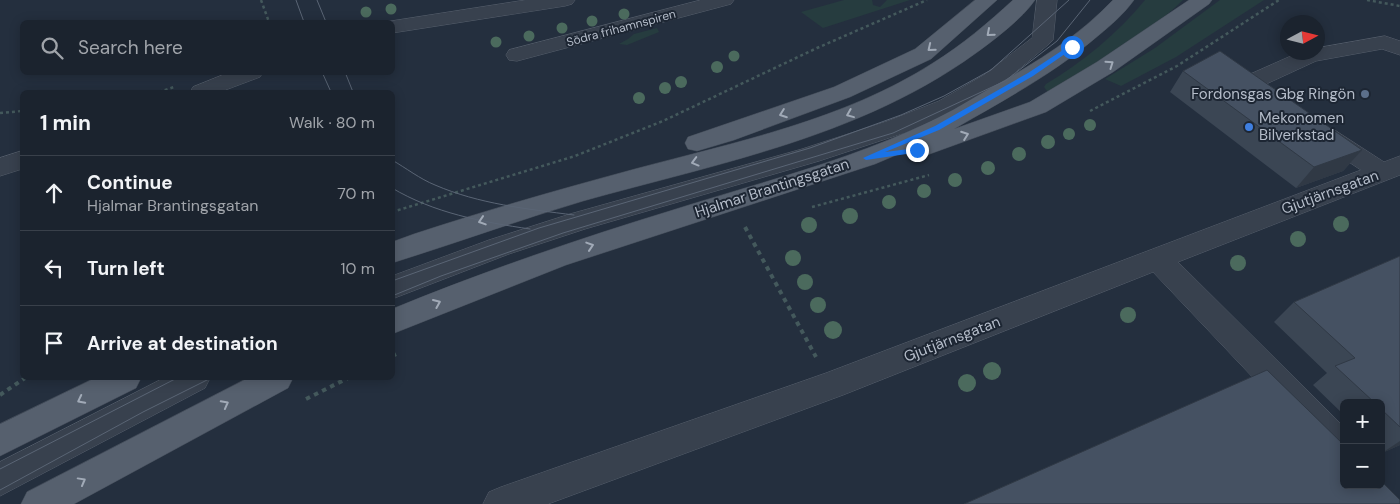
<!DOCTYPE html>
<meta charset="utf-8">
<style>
body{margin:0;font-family:"DM Sans",sans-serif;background:#242b36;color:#f1f3f6}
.controls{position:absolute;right:15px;bottom:15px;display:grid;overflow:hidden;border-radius:8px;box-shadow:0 2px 12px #0003}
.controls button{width:45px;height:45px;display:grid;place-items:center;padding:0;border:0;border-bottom:1px solid #39404a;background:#1b232e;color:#f1f3f6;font:25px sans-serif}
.compass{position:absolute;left:1280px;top:15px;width:45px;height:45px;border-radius:50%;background:#1b232e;box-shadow:0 2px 12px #0003;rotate:83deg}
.stop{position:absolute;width:15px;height:15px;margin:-11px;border:4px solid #1a73e8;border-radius:50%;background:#fff}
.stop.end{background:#1a73e8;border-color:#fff;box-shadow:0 1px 5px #0008}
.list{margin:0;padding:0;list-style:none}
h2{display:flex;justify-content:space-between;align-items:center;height:65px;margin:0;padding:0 20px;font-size:21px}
h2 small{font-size:16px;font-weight:400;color:#a0a4aa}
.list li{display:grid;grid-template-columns:32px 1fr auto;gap:15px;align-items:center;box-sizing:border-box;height:75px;padding:0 20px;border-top:1px solid #39404a}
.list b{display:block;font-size:19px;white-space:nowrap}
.list p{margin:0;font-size:16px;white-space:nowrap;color:#a0a4aa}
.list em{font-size:16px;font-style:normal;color:#a0a4aa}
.icon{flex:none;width:28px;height:28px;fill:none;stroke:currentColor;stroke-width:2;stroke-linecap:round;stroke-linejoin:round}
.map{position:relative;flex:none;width:1400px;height:504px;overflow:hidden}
.search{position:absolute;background:#1b232e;box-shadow:0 2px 12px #0003;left:20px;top:20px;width:375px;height:55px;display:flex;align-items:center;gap:12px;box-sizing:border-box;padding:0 18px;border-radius:8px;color:#a0a4aa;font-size:19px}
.panel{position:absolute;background:#1b232e;box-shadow:0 2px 12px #0003;left:20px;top:90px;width:375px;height:290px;border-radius:8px}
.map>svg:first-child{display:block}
.green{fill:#263c3f}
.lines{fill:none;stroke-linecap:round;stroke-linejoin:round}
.minor-casing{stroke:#565f6c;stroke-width:1}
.major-casing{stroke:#414a57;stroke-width:1}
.path-far1{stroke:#44595c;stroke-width:2.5;stroke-dasharray:3 3;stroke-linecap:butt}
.path{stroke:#44595c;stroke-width:4;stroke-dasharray:4.5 4.5;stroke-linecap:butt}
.minor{fill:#38414e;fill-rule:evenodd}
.major{fill:#56606e;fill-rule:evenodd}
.tram{stroke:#5a6575;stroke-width:1}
.tree{fill:#4b6a5d}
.wall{fill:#3b4654}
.shaded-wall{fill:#303945}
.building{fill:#455162;stroke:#303945}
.oneway{stroke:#a1aab7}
.route{fill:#1a73e8}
.service-dot{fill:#5c6f8a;stroke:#1d2633;stroke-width:2}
.shop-dot{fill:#3f7fe0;stroke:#1d2633;stroke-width:2}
.labels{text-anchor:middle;stroke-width:4;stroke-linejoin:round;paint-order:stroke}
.far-street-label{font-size:12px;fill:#b4bcc9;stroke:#1d2633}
.poi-label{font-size:15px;fill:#b4bcc9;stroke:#1d2633;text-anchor:end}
.street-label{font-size:15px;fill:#b4bcc9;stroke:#1d2633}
</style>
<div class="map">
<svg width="1400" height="504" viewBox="0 0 1400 504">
<rect width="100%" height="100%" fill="#242f3e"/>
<g class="green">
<polygon points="844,0 872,0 873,5 880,7 887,0 910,0 823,28 801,12"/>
<path d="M 1145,0 L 1183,0 C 1148,35 1094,64 1051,91 L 1047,91 L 1044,87 L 1046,84 C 1083,62 1118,33 1145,0 Z"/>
<polygon points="1220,0 1264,0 1176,57 1121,86 1105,79 1155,48"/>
<polygon points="657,28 659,32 627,45 619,44 628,39 634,34"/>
</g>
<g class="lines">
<g class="minor-casing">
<g id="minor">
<polygon points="526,0 575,0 572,4 565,6 392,33 392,22 385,22"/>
<polygon points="701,0 734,0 731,4 517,61 509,60 506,55 509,50"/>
<polygon points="1037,0 1057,0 1053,40 1049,44 1000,85 955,111 904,133 819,161 585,229 509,254 392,299 392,276 489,240 570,214 802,149 888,121 939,101 984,75 1032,38"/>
<path d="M 1385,36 L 1400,41 L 1400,55 L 1382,49 L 1316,61 L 1264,85 L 1277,93 L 1280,98 L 1277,103 C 1263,107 1244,96 1236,84 L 1239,79 L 1300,52 L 1318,52 L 1318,48 Z"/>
<polygon points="230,72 263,72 260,77 220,92 190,92 193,87"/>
<polygon points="1325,127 1333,129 1384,162 1400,156 1400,175 1178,262 1344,427 1344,466 1332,461 1153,272 843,395 548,504 483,504 489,492 501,487 826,373 1361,170 1317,141 1313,135 1317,129"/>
<polygon points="22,151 22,169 0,176 0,158"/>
<polygon points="164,378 210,378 205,388 0,496 0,462"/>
</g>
</g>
<g class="major-casing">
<g id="major">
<polygon points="975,0 997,0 931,59 850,97 734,140 697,151 688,149 685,143 688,137 834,87 915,49"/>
<path d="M 1013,0 L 1035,0 C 1023,18 994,40 976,53 C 860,137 719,163 583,201 C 519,220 456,243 392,263 L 392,242 L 414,234 C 487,210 561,189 635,169 C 736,142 844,120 933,63 C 962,45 988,23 1013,0 Z"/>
<path d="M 1113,0 L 1134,0 C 1124,14 1111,25 1099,35 C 1055,73 1004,100 954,129 L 1030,102 L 1097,62 L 1189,0 L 1212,0 L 1209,4 L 1113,72 L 1046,112 L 927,155 L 918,153 L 915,147 L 875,164 L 566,265 L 392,334 L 392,309 C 485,271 578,239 673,210 C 758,183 848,161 929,122 C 951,112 973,98 994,86 C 1037,62 1079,36 1113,0 Z"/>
<polygon points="95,378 141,378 136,388 0,456 0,424"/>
<polygon points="248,378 293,378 288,388 74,504 21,504 27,492"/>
</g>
</g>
<g class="path-far1">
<polyline points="261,0 269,22"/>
<polyline points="1367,0 1400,6"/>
<polyline points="159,92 174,87"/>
<polyline points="1090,111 1177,66 1279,0"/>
<polyline points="0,113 22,111"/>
<polyline points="812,207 929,175"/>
<polyline points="392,212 575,156 663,121 817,48 927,0"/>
</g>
<g class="path">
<polyline points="745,227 816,357"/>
<polyline points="392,356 399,353"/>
<polyline points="0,395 25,378"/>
<polyline points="306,399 348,378"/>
</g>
<use href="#minor" class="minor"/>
<use href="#major" class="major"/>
<g class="tram">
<polyline points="296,0 304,22"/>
<polyline points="317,0 326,22"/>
<polyline points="322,72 331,92"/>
<polyline points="345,72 353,92"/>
<path d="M 392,160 C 406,168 420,179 435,185 C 479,204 527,209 574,215"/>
<path d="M 392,188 C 434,213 482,222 530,229"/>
<polyline points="392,281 539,228 810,148 901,115 944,96 991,70 1069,0"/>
<polyline points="392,296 441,276 563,233 893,133 1005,81 1057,41 1090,0"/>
<polyline points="0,469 177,378"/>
<polyline points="0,490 143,412 211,378"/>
</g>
</g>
<g class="tree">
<circle cx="391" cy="9" r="5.5"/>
<circle cx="366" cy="12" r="5.5"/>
<circle cx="624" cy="14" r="5.5"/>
<circle cx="592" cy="21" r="5.5"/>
<circle cx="562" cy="28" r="5.5"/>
<circle cx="529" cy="36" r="5.5"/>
<circle cx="496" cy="42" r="5.5"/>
<circle cx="734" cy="56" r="5.5"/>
<circle cx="717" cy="67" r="6"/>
<circle cx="681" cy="82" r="6"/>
<circle cx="665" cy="88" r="6"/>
<circle cx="639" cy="98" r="6"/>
<circle cx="1090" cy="125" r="6"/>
<circle cx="1069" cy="134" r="6"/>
<circle cx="1048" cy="142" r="7"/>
<circle cx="1019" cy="154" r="7"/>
<circle cx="988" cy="168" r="7"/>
<circle cx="955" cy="180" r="7"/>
<circle cx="924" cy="191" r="7"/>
<circle cx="889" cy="202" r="7"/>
<circle cx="850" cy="216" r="8"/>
<circle cx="1341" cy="224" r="8"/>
<circle cx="809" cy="225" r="8"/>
<circle cx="1298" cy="239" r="8"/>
<circle cx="793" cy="258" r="8"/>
<circle cx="1238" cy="263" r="8"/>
<circle cx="805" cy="282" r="8"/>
<circle cx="818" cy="305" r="8"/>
<circle cx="1128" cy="315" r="8"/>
<circle cx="833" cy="330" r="9"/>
<circle cx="992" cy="371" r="9"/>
<circle cx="967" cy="383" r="9"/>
</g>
<g class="wall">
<polygon points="1183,71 1362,150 1343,171 1296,188 1170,92"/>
<polygon points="1400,256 1400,445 1382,453 1381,452 1381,403 1344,403 1344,415 1313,385 1327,373 1274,322 1294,302"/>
</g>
<g class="shaded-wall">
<polygon points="1362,150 1343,171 1296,188 1314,167"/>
<polygon points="1400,441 1400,445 1382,453"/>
</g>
<g class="building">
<polygon points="1220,51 1362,150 1314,167 1183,71"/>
<polygon points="1400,256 1400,427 1381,409 1381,403 1375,403 1335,366 1355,358 1294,302"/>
<polygon points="1267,370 1344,445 1344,485 1381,485 1381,481 1400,500 1400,504 964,504"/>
</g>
<defs><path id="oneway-chevron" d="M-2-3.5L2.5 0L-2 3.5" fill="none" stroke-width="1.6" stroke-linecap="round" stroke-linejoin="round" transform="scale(1.25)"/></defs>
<g class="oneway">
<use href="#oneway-chevron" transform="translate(990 33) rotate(139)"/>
<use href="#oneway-chevron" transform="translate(931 48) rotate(141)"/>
<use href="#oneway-chevron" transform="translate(1110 64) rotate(-35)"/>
<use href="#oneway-chevron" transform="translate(783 114) rotate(160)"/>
<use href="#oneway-chevron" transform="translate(850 114) rotate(158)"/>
<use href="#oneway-chevron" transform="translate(965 135) rotate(-20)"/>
<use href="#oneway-chevron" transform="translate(695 162) rotate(165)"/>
<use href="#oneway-chevron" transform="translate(482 221) rotate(162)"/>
<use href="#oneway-chevron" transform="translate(590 246) rotate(-18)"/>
<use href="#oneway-chevron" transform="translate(437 303) rotate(-23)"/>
<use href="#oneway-chevron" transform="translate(81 400) rotate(153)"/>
<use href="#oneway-chevron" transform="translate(225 404) rotate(-28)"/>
<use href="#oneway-chevron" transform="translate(82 481) rotate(-29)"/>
</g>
<polygon class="route" points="1069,46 1075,47 1033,76 939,130 885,152 917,148 920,149 920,152 866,160 863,158 935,126 1028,73"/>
<circle class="service-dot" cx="1365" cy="94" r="5"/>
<circle class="shop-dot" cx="1249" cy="127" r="5"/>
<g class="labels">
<g class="far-street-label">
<text transform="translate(621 28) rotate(-15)" y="4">Södra frihamnspiren</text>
</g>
<g class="poi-label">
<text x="1355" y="99">Fordonsgas Gbg Ringön</text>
<text x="1259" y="123" text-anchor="start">Mekonomen<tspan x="1259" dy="17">Bilverkstad</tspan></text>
</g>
<g class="street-label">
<text transform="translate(772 188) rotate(-18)" y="5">Hjalmar Brantingsgatan</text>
<text transform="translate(1330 192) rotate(-20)" y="5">Gjutjärnsgatan</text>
<text transform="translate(952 339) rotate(-21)" y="5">Gjutjärnsgatan</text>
</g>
</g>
</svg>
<div class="controls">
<button>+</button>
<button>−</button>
</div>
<svg class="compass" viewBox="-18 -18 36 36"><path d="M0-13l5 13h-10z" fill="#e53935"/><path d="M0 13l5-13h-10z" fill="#a0a4aa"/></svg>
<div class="stop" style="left:1072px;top:47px"></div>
<div class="stop end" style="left:917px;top:150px"></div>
<div class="search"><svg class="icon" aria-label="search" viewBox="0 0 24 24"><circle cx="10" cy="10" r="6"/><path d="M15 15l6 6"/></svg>Search here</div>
<section class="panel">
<h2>1 min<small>Walk · 80 m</small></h2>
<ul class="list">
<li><svg class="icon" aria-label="ahead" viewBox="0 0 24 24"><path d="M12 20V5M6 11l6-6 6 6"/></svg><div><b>Continue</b><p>Hjalmar Brantingsgatan</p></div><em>70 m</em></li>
<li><svg class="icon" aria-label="left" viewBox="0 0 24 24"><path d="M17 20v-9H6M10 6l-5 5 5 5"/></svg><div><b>Turn left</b></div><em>10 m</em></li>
<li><svg class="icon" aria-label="arrive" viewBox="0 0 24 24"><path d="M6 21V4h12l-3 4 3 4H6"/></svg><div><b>Arrive at destination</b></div></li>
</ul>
</section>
</div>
